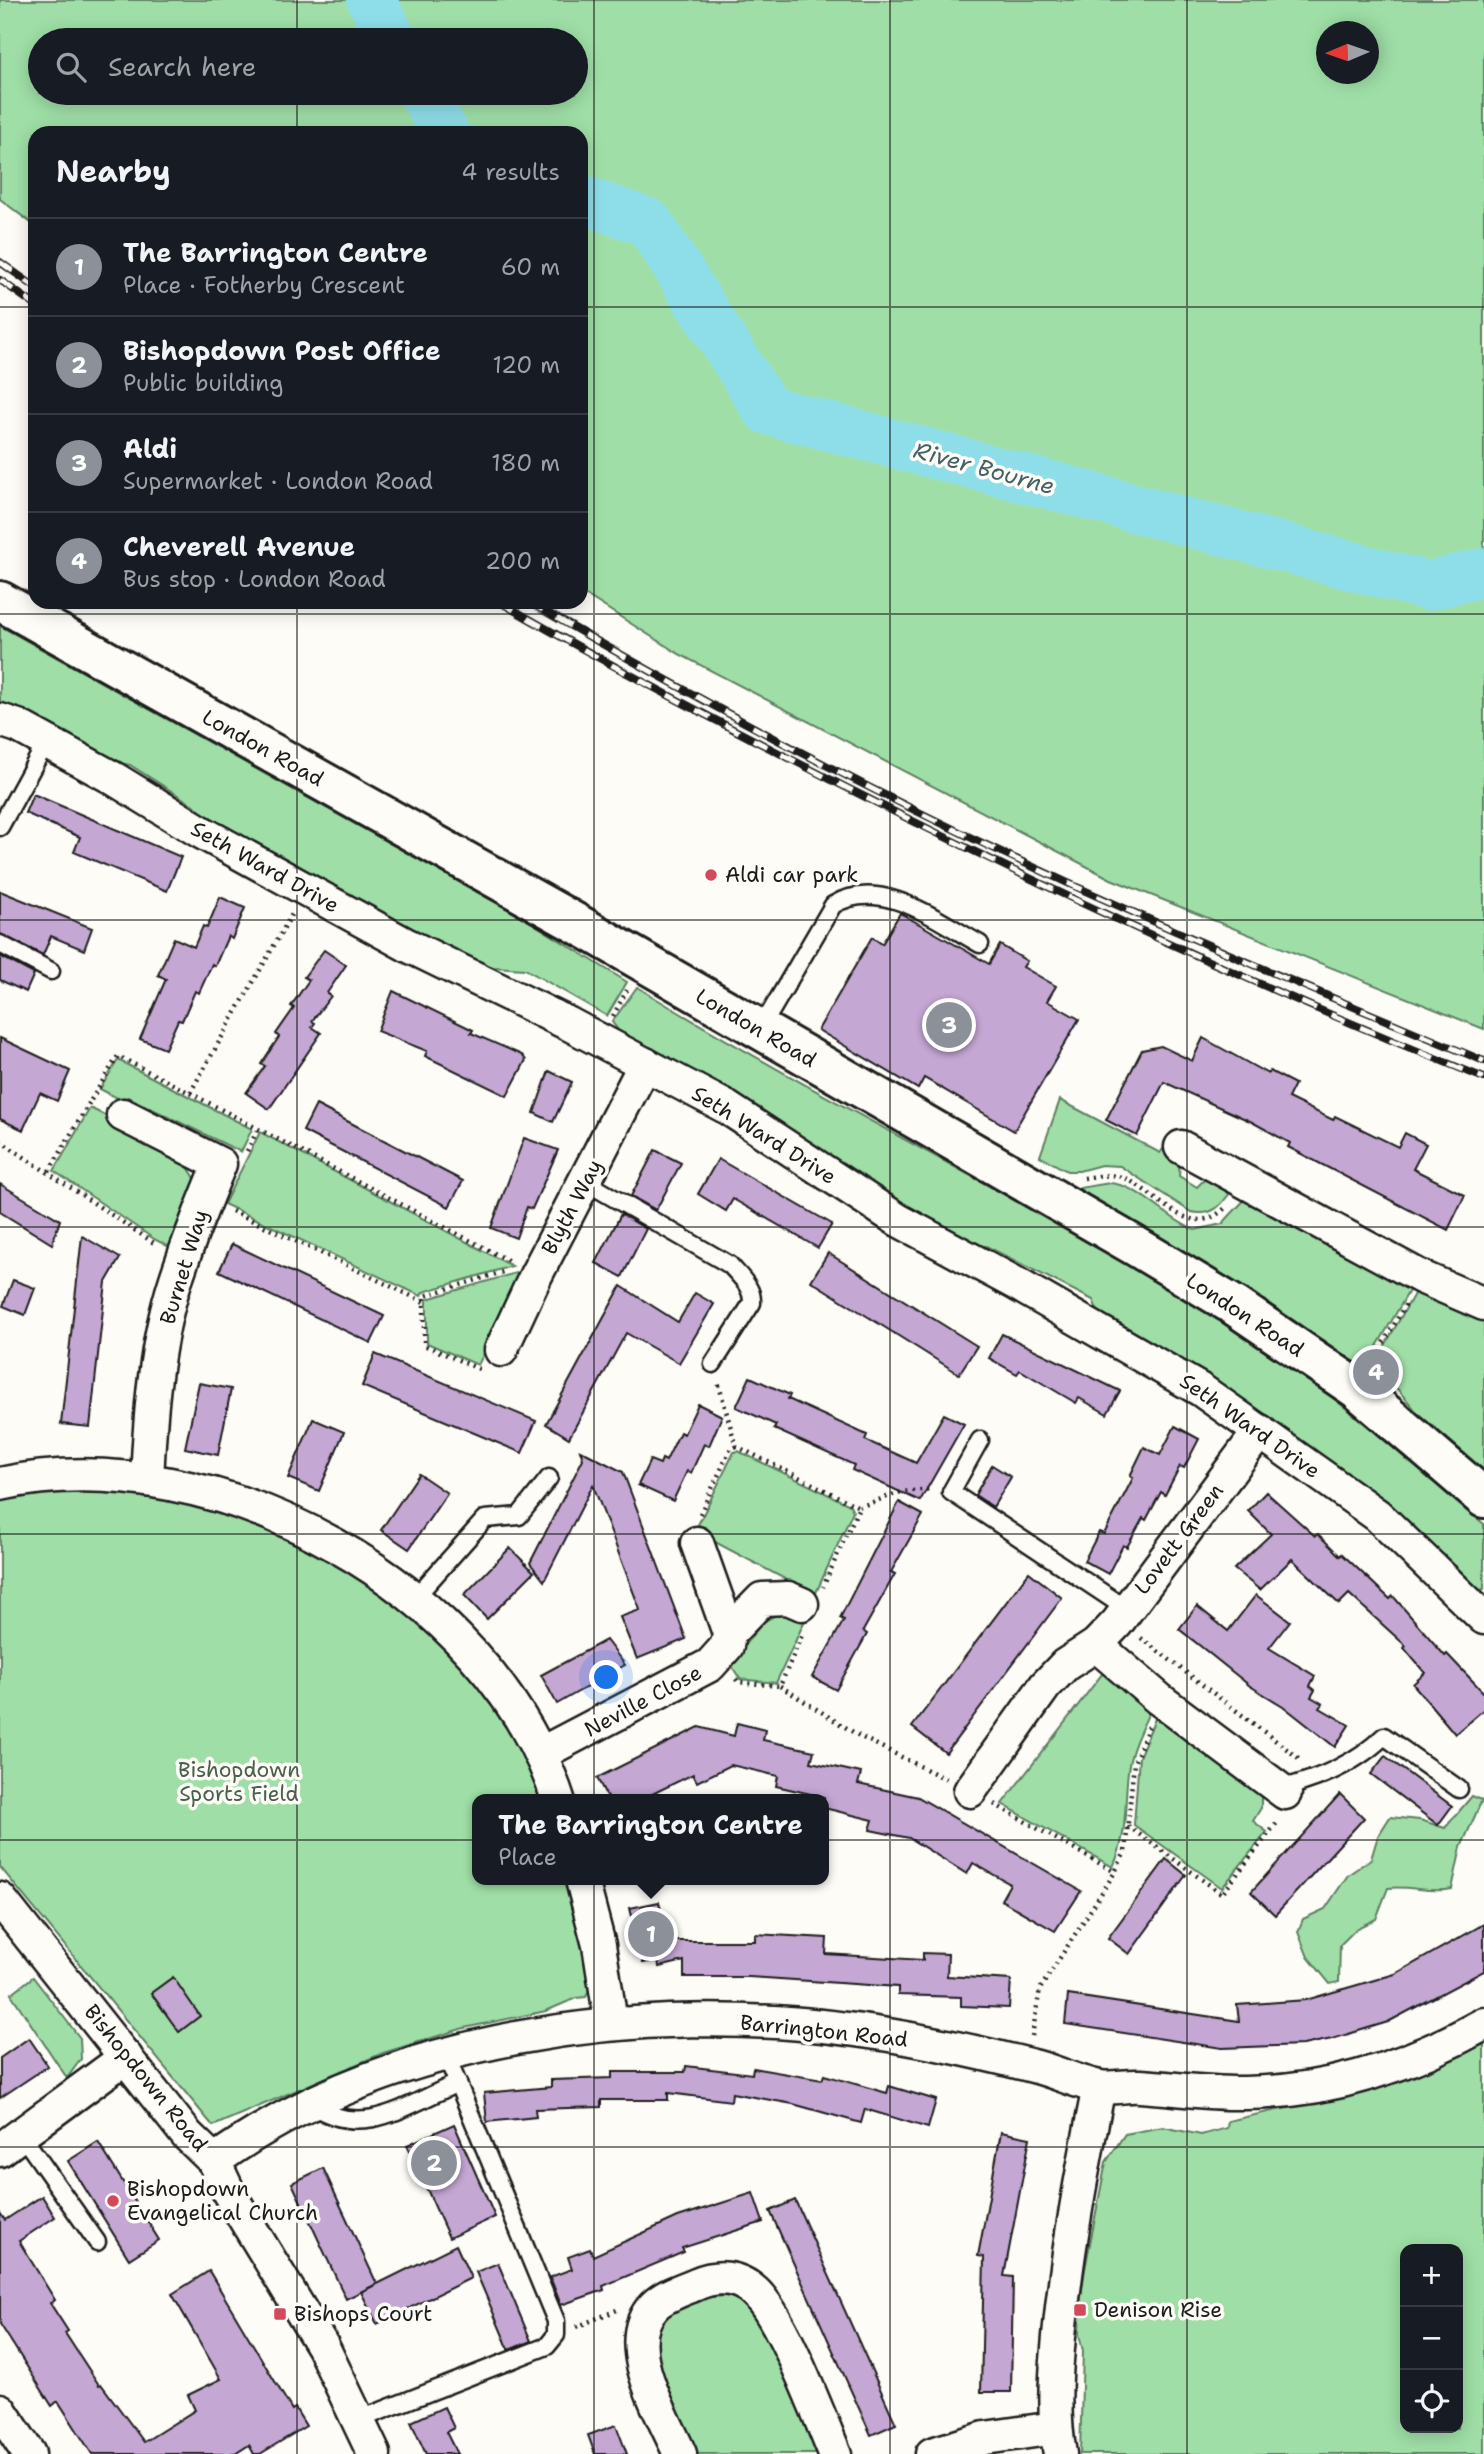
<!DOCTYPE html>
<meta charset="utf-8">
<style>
body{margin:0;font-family:"Shantell Sans",sans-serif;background:#20242c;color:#f1f3f6}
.controls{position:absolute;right:21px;bottom:21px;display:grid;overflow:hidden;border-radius:14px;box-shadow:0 4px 18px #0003}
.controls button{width:63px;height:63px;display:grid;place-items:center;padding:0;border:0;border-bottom:2px solid #363941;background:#171b24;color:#f1f3f6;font:35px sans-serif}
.compass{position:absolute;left:1316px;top:21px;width:63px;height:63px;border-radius:50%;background:#171b24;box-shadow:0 4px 18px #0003;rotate:268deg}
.you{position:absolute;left:607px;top:1678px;width:24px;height:24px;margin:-18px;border:5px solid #fff;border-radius:50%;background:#1a73e8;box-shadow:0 0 0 10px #1a73e833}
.badge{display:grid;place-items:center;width:46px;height:46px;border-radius:50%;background:#8c9099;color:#fff;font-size:23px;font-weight:700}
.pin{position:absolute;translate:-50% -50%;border:4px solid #fff;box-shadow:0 2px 7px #0006}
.popup{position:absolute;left:472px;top:1794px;width:357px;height:91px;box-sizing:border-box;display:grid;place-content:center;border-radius:14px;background:#171b24;filter:drop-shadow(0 2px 5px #0005);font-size:23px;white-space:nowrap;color:#9ea1a6}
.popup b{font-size:26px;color:#f1f3f6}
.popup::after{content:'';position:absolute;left:50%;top:100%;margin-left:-14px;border:14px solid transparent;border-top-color:#171b24}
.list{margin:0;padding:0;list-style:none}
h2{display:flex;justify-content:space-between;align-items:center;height:91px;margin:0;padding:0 28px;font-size:30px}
h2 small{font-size:23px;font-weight:400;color:#9ea1a6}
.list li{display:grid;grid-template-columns:46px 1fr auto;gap:21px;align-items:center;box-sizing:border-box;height:98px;padding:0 28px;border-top:2px solid #363941}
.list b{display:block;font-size:26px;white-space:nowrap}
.list p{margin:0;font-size:23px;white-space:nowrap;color:#9ea1a6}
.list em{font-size:23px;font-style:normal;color:#9ea1a6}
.icon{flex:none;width:38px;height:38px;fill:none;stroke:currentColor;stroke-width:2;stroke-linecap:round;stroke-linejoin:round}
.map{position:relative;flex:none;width:1484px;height:2454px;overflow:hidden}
.search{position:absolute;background:#171b24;box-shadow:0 4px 18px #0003;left:28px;top:28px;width:560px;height:77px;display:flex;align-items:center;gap:18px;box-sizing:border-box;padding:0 24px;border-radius:38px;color:#9ea1a6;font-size:26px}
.panel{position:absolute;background:#171b24;box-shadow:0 4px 18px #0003;left:28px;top:126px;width:560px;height:483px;border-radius:21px}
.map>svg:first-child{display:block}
.green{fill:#9fdfa7;stroke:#5e7e62;stroke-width:2;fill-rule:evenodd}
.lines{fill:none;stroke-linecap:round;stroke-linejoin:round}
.river{stroke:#8edee9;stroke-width:49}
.building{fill:#c4a7d3;stroke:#1c1c1c;stroke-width:2}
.lane-casing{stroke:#1c1c1c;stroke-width:21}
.street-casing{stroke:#1c1c1c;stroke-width:37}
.highway-casing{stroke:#1c1c1c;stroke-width:44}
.path{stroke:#1c1c1c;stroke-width:4.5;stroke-dasharray:2 5;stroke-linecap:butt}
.lane{stroke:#fdfcf7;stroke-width:16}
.street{stroke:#fdfcf7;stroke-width:32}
.highway{stroke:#fdfcf7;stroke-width:38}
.rail-casing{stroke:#1c1c1c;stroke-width:8}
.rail{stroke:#fdfcf7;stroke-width:5;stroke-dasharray:16;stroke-linecap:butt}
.grid{fill:none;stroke:#1c1c1c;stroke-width:2;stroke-opacity:0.55}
.poi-dot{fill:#d1495b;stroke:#fdfcf7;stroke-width:2.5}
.labels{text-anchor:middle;stroke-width:7;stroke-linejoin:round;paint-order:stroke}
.street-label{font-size:21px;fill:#1c1c1c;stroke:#fdfcf7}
.poi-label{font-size:21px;fill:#1c1c1c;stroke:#fdfcf7;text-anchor:start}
.park-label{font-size:21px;fill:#4a604d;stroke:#fdfcf7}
.water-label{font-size:23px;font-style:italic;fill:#446064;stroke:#fdfcf7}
</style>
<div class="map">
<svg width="1484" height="2454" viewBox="0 0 1484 2454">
<rect width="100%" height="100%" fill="#fdfcf7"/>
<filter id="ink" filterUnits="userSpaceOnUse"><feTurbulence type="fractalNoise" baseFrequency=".0143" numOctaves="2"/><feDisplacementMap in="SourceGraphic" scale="14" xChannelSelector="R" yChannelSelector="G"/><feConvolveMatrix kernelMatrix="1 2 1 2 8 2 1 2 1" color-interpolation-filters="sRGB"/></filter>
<g filter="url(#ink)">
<g class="green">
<path d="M 0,0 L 1484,0 L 1484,1029 L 1111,879 L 679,654 L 581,592 L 581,133 L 35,133 L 35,226 L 0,199 ZM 1326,32 L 1368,32 L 1368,74 L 1326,74 ZM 40,40 L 576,40 L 576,93 L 40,93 Z"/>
<polygon points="0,626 527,920 627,982 607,1016 525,969 493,967 443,950 208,819 195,806 130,765 102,759 0,709"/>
<path d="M 637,987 C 844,1114 1066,1218 1269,1352 C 1345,1402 1414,1466 1484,1524 L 1484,1589 L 1479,1590 L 1456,1566 L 1449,1571 L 1101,1319 L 1093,1300 L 986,1246 L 964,1246 L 625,1039 L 612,1022 Z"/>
<polygon points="118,1060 252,1129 241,1152 128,1097 125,1102 100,1089"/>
<path d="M 1060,1100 L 1160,1153 L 1163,1149 C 1176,1156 1181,1162 1179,1176 L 1197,1187 L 1208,1176 L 1235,1186 C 1222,1204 1215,1217 1191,1212 L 1120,1166 L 1101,1165 L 1079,1171 L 1067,1171 L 1040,1156 Z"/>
<path d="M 90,1108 C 124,1126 183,1146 197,1183 L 175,1250 L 154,1239 L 54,1171 Z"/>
<polygon points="260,1132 512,1266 423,1292 421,1296 224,1204"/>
<path d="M 1110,1183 C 1142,1186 1165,1219 1195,1230 L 1222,1224 L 1249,1195 L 1413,1284 L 1365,1367 L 1315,1341 L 1067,1190 Z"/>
<polygon points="519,1272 525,1274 478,1365 427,1343 427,1299"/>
<polygon points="1418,1287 1484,1316 1484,1480 1440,1439 1375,1363"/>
<polygon points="738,1451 850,1505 853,1511 815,1595 700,1534 698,1525 734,1452"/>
<path d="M 108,1490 L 209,1504 L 302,1541 L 383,1592 L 430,1630 L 495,1700 L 546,1799 L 478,1799 L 478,1880 L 572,1880 C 579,1911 601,1968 586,1997 L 576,1998 L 546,2011 L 464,2028 L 383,2053 L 213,2126 L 0,1867 L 0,1498 L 33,1493 Z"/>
<polygon points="783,1611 806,1618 776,1683 740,1679 730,1663 763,1622"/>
<path d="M 1106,1669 L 1153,1704 C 1143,1726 1131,1747 1128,1771 C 1124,1805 1128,1835 1113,1867 L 1002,1804 Z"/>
<polygon points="1159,1709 1261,1793 1261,1808 1253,1821 1267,1832 1222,1888 1134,1825 1139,1757"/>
<path d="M 1472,1796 L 1482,1800 L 1461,1847 L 1452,1889 C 1430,1894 1410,1885 1388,1888 L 1376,1919 L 1357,1928 L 1340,1945 L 1339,1982 L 1330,1984 L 1308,1957 L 1298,1932 L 1303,1919 L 1325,1909 L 1348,1875 L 1371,1859 L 1378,1836 L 1390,1817 L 1420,1820 L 1445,1828 Z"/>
<polygon points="33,1977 80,2038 81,2059 67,2078 11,1994"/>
<path d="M 1484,2044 L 1484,2454 L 1080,2454 L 1083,2351 L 1079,2334 L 1080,2303 L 1085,2269 L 1106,2162 L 1125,2134 L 1163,2127 L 1201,2135 L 1227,2128 L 1228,2121 L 1393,2084 ZM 1405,2249 L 1458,2249 L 1458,2428 L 1405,2428 Z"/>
<path d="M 730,2296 C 763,2308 809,2419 820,2454 L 688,2454 L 650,2355 L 658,2327 L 668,2315 L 708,2297 Z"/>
</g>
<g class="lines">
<g class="river">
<polyline points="371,0 393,40"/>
<polyline points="423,93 445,133"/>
<polyline points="581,199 649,223 767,410 1428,586 1484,572"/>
</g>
</g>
<g class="building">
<polygon points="33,794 181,857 167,891 74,852 80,837 25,813"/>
<polygon points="0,891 92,928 84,950 51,936 43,955 0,934"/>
<polygon points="220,897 245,908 232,939 228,936 215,966 212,964 199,993 195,991 182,1021 178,1020 165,1049 140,1039 166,979 158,975 174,938 194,947 203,926 207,928"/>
<polygon points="900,913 989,964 1000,945 1027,961 1023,967 1056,986 1047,1001 1079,1019 1014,1131 924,1078 918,1089 818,1030 872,937 882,944"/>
<polygon points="324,950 346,965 327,993 331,996 312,1021 315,1023 312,1027 321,1033 269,1109 246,1093 265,1066 261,1064 279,1037 276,1034 294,1008 291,1006 309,980 304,977"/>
<polygon points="0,956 34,974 26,992 0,980"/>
<polygon points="393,991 473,1030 471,1033 522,1055 526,1060 507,1096 425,1056 427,1051 377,1031"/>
<polygon points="0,1038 70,1071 57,1101 40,1093 23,1130 0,1119"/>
<polygon points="1203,1038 1268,1074 1270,1071 1295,1084 1288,1098 1333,1120 1335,1116 1398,1147 1405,1133 1426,1144 1413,1169 1465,1195 1448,1230 1288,1147 1290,1143 1252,1122 1164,1082 1137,1136 1106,1120 1142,1050 1161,1046 1192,1061"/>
<polygon points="549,1071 572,1082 553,1122 534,1113"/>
<polygon points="316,1105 463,1181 449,1207 303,1131"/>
<polygon points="524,1138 558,1150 532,1209 527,1207 516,1238 491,1228"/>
<polygon points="655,1150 681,1163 656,1210 631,1196"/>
<polygon points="718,1159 832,1224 818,1248 733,1199 726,1211 698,1194"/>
<polygon points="0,1184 60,1220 52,1244 0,1212"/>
<polygon points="621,1214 646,1229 622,1277 596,1263"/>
<polygon points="82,1236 120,1258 106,1282 90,1427 61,1424"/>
<polygon points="232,1244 384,1316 371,1343 219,1271"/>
<polygon points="828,1253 977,1346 959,1374 811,1281"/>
<polygon points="13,1280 35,1288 25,1315 3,1306"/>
<polygon points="621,1286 678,1322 695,1293 714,1304 679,1363 626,1333 569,1438 546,1424"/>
<polygon points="1002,1334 1120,1391 1107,1414 1079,1398 1076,1403 1020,1370 1017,1374 989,1358"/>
<polygon points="375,1354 536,1421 522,1453 362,1386"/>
<polygon points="750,1377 790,1395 788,1399 867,1435 865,1440 916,1463 944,1414 964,1424 920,1501 852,1470 854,1465 774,1429 776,1425 736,1407"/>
<polygon points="199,1383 231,1389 218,1455 185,1448"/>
<polygon points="698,1404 722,1416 709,1446 704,1444 691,1473 687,1471 673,1501 638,1485 650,1460 660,1464 662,1459 666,1461 680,1432 684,1434"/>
<polygon points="313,1419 344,1432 319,1491 288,1478"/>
<polygon points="1175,1426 1199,1439 1184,1468 1180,1466 1165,1495 1161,1492 1146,1520 1143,1518 1127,1547 1123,1545 1108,1574 1084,1561 1099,1532 1104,1534 1133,1478 1130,1476 1144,1447 1160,1455"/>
<polygon points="580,1450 623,1472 686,1639 637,1659 620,1617 640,1610 593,1485 544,1581 530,1563 583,1459"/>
<polygon points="992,1465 1011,1477 993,1507 975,1495"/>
<polygon points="419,1474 447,1493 409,1549 381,1530"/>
<polygon points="1266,1492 1315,1536 1318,1534 1340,1556 1342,1554 1390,1599 1393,1596 1445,1656 1447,1654 1484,1693 1484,1709 1455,1734 1413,1684 1425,1673 1404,1648 1406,1646 1349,1594 1339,1604 1292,1559 1260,1590 1234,1569 1271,1534 1248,1511"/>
<polygon points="899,1502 923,1515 891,1572 895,1574 863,1631 867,1634 836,1690 812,1677 844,1620 840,1618"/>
<polygon points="510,1548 534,1572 487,1619 464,1595"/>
<polygon points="1029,1572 1062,1598 946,1753 912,1727"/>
<polygon points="1256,1595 1290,1621 1269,1648 1315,1676 1310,1686 1315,1690 1311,1697 1323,1704 1320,1708 1349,1725 1335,1747 1283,1706 1250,1686 1179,1629 1197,1606 1228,1631"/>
<polygon points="606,1640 625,1665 557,1704 541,1675"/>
<polygon points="737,1723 765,1730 763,1740 814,1751 811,1762 861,1773 858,1784 918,1797 1081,1891 1055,1931 1001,1900 1010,1884 973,1863 967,1874 909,1838 870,1830 873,1820 824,1808 824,1797 776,1786 778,1776 731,1765 697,1782 693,1774 642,1799 608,1799 597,1778 699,1727 734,1736"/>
<polygon points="1385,1756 1452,1806 1438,1825 1371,1774"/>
<polygon points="1340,1794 1364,1818 1275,1915 1251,1892"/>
<polygon points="1166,1859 1186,1875 1129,1954 1108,1938"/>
<polygon points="659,1902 669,1941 755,1941 755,1934 827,1938 826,1954 923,1960 923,1953 948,1954 947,1976 1011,1980 1009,2008 961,2006 961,1997 898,1995 898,1987 749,1977 684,1977 684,1961 659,1967 658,1960 643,1963 630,1908"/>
<polygon points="1484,1924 1484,1971 1388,2022 1332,2039 1303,2045 1222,2048 1065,2024 1068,1995 1239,2021 1237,2005 1306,2000 1395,1974"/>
<polygon points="173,1977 200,2016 179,2032 151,1993"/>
<polygon points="29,2038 48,2066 0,2098 0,2058"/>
<polygon points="686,2066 752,2074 753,2068 822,2080 824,2075 887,2093 889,2086 936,2100 928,2128 865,2109 861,2123 793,2104 732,2093 731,2101 668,2093 668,2100 601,2100 601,2107 535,2109 536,2117 487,2122 484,2093 551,2087 551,2080 612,2078 612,2072 685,2072"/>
<polygon points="454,2124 495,2217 449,2238 407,2145"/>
<polygon points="1001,2132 1030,2138 1004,2276 1013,2277 1011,2392 981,2392 984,2257 978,2256"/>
<polygon points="98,2142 159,2240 129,2259 68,2161"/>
<polygon points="323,2168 377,2284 346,2299 292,2183"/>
<polygon points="753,2193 763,2222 682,2248 684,2252 603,2286 604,2290 561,2305 550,2277 572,2269 568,2257 590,2249 593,2256 678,2217"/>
<polygon points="42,2196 55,2217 19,2241 55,2300 50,2303 68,2331 65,2333 99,2385 101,2384 144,2442 195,2410 188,2395 221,2379 172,2294 209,2271 292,2410 295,2408 306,2426 260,2454 254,2454 249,2445 235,2454 92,2454 58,2401 52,2406 0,2324 0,2213 5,2220"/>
<polygon points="795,2200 896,2424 871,2435 770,2211"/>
<polygon points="456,2245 471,2278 377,2324 361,2292"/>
<polygon points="498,2263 531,2341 509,2350 476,2272"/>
<polygon points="444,2407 454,2428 446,2432 457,2454 426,2454 411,2422"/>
<polygon points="616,2425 627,2454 595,2454 588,2435"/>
</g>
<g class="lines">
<g class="lane-casing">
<g id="lane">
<polyline points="0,827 47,741"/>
<polyline points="0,944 51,971"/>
<path d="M 760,1030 L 833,905 C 881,876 938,921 980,944"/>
<path d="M 586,1182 L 730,1265 C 740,1277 753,1287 752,1303 L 713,1364"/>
<polyline points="980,1440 951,1492 1127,1609"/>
<polyline points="413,1600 485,1519 519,1516 549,1478"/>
<path d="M 1279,1789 C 1317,1780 1355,1764 1384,1736 L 1459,1789"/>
<path d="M 312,2105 C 363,2140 408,2104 458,2083"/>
<polyline points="21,2134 97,2242"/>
<polyline points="358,2420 547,2346 556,2335 556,2321 446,2055"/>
</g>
</g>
<g class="street-casing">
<g id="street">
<polyline points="0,720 18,726 113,778 201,832 407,945 569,1024 726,1107 898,1220 1015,1283 1201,1390 1377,1515 1484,1618"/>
<path d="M 123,1115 L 220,1164 C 204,1202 189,1240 176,1279 C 155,1343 150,1414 147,1480"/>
<polyline points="1181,1147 1421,1277 1484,1304"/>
<polyline points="501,1350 536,1275 645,1064"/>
<path d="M 0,1484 C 216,1437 490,1588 558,1799"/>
<polyline points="729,1633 762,1599 788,1598 802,1604"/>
<polyline points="1096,1645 1159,1699 1285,1793"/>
<polyline points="540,1754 710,1665 727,1646 729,1633 697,1543"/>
<polyline points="970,1791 1045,1686 1065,1665 1096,1645 1117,1623 1260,1431"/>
<polyline points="582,1880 599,1945 611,2022"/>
<polyline points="0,1899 187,2135 214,2161 229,2193 323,2347 374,2454"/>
<polyline points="0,2150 126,2057"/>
<path d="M 214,2161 C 391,2034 644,2001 855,2030 C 916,2038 978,2052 1037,2067 C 1056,2072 1082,2084 1100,2087 C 1113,2089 1127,2085 1140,2086 C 1175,2088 1210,2094 1245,2093 C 1330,2092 1411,2065 1484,2024"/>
<polyline points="0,2410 29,2454"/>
<path d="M 680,2454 C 663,2415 618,2343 654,2306 C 665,2295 682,2290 696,2284 C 717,2275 738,2276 755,2292 C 782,2317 819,2416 835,2454"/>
<polyline points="932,2454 985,2438 1055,2428"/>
<path d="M 1060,2454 C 1052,2412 1056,2368 1060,2326 C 1068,2245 1083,2166 1099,2087"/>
</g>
</g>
<g class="highway-casing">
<polyline id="highway" points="0,601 581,926 1137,1247 1235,1306 1357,1389 1484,1498"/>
</g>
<g class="path">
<polyline points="613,1016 627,990"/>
<polyline points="190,1093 511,1262"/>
<polyline points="91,1100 118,1056 190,1093 292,914"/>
<polyline points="0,1141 157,1245"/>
<polyline points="247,1151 258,1129"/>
<polyline points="49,1171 91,1100"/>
<path d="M 1084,1178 C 1098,1176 1113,1173 1127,1179 C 1160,1196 1192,1244 1228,1205"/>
<polyline points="232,1211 424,1302"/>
<polyline points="1373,1361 1407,1302"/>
<polyline points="479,1369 424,1345 424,1296 506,1271"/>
<polyline points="736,1446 859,1507 823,1587"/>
<polyline points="859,1507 901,1492 932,1489"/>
<polyline points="700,1514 731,1448 736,1446 718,1382"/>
<polyline points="1141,1638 1301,1760"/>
<polyline points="736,1679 738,1682 780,1686 803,1633"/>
<polyline points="780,1686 861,1737 946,1779"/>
<polyline points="994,1804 1115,1872"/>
<polyline points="1128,1826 1222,1894 1279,1820"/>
<polyline points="1032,2036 1040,1989 1115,1872 1125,1852 1134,1763 1149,1726"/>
<polyline points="576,2327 617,2310"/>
</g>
<use href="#lane" class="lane"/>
<use href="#street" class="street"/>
<use href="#highway" class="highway"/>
<g class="rail-casing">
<g id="rail">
<polyline points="0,262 35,287"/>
<polyline points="0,280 35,305"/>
<path d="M 500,602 C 592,656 686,705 781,754 C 1010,873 1244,982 1484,1078"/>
<path d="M 529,602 C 722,714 921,819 1126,909 C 1244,962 1364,1011 1484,1061"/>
</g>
</g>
<use href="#rail" class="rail"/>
</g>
</g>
<path class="grid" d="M 297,0 L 297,40M 594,0 L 594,2454M 890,0 L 890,2454M 1187,0 L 1187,2454M 297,93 L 297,133M 0,307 L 35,307M 581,307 L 1484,307M 297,602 L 297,2454M 0,614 L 1484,614M 0,920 L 1484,920M 0,1227 L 1484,1227M 0,1534 L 1484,1534M 0,1840 L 1484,1840M 0,2147 L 1484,2147"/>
<g class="poi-dot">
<circle cx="711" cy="875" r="7"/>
<circle cx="113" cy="2201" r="7"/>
<rect x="1073" y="2303" width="14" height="14" rx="3.5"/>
<rect x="273" y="2307" width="14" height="14" rx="3.5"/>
</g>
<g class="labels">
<g class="street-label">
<text transform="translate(263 748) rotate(29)" y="7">London Road</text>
<text transform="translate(265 867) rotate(29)" y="7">Seth Ward Drive</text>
<text transform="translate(756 1028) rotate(30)" y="7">London Road</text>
<text transform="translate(764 1135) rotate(32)" y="7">Seth Ward Drive</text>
<text transform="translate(572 1207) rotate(-62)" y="7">Blyth Way</text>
<text transform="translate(184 1267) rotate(-73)" y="7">Burnet Way</text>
<text transform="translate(1245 1315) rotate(33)" y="7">London Road</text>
<text transform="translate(1250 1426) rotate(35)" y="7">Seth Ward Drive</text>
<text transform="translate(1179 1539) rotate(-53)" y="7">Lovett Green</text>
<text transform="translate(643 1701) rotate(-28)" y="7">Neville Close</text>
<text transform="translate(824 2031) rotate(6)" y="7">Barrington Road</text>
<text transform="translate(146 2078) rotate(51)" y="7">Bishopdown Road</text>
</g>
<g class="poi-label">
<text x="725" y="882">Aldi car park</text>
<text x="127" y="2196">Bishopdown<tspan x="127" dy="24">Evangelical Church</tspan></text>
<text x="1094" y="2317">Denison Rise</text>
<text x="294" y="2321">Bishops Court</text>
</g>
<g class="park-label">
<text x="239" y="1777">Bishopdown<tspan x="239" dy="24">Sports Field</tspan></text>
</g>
<g class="water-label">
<text transform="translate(984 468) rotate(15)" y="8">River Bourne</text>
</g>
</g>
</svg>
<div class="controls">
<button>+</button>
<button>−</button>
<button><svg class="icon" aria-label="locate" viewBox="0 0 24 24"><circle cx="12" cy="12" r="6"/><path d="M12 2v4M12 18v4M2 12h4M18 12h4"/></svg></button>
</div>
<svg class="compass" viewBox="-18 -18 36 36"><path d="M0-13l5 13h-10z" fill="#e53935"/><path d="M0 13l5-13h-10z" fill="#9ea1a6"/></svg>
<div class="you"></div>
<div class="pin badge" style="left:651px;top:1934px">1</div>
<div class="popup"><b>The Barrington Centre</b>Place</div>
<div class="pin badge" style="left:434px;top:2163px">2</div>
<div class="pin badge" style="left:949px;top:1025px">3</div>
<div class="pin badge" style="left:1376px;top:1372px">4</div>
<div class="search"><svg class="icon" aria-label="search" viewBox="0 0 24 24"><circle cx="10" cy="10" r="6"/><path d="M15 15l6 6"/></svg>Search here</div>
<section class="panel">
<h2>Nearby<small>4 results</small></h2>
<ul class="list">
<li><span class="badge">1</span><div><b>The Barrington Centre</b><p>Place · Fotherby Crescent</p></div><em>60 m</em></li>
<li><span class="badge">2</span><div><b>Bishopdown Post Office</b><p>Public building</p></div><em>120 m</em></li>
<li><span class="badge">3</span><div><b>Aldi</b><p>Supermarket · London Road</p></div><em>180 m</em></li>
<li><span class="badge">4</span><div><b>Cheverell Avenue</b><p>Bus stop · London Road</p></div><em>200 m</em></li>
</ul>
</section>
</div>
